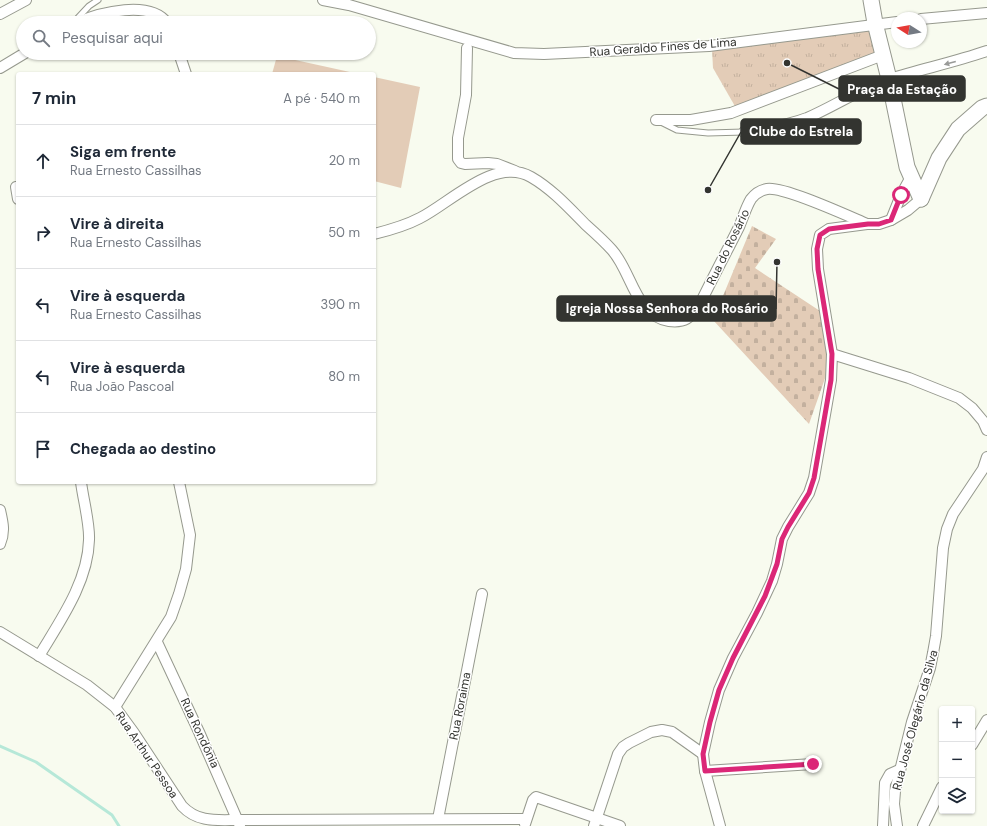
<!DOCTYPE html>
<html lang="pt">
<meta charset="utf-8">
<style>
body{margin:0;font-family:"DM Sans",sans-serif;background:#f6f6f7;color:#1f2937}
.controls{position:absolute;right:12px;bottom:12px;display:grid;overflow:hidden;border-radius:4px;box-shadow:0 1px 3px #0004}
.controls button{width:36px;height:36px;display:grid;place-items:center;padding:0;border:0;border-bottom:1px solid #e0e1e3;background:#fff;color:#1f2937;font:20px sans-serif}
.compass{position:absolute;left:891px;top:12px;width:36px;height:36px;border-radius:50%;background:#fff;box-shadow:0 1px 3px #0004;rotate:281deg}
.stop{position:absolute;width:12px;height:12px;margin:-9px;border:3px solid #db2777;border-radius:50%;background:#fff}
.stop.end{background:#db2777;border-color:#fff;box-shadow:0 1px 4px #0008}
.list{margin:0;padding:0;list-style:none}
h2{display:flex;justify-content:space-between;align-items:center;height:52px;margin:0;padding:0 16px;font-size:17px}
h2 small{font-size:13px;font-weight:400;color:#747a83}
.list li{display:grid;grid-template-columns:26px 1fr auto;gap:12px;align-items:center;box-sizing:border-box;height:72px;padding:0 16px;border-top:1px solid #e0e1e3}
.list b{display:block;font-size:15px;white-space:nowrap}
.list p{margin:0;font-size:13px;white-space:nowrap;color:#747a83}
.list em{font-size:13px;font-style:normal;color:#747a83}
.icon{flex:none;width:22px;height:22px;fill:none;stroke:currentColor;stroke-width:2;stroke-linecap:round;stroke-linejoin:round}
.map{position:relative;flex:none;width:987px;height:826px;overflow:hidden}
.search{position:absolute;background:#fff;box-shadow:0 1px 3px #0004;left:16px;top:16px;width:360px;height:44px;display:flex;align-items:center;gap:10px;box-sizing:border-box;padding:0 14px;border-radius:22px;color:#747a83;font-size:15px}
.panel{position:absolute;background:#fff;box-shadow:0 1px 3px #0004;left:16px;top:72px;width:360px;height:412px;border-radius:4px}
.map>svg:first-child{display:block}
.cemetery{fill:url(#cemetery-stones)}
.park{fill:url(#park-tufts)}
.pitch{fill:#e3ccb7}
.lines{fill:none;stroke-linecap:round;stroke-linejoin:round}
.stream{stroke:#b6e8d8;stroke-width:3}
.lane-casing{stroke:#96998e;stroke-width:7}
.street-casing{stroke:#96998e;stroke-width:12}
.secondary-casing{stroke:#96998e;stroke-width:17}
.lane{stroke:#fff;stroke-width:5}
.street{stroke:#fff;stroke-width:10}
.secondary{stroke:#fff;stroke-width:15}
.oneway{fill:#999a98}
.route{stroke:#db2777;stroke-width:5}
.labels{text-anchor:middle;stroke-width:3;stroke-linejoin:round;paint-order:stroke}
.street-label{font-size:12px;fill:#333430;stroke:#fff}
.leader{fill:none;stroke:#333430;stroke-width:1.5}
.callout-dot{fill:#333430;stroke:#fff;stroke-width:1.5}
.callout{fill:#333430;stroke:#333430;stroke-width:1.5}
.callout-label{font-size:13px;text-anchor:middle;font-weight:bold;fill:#fff}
</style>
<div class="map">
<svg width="987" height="826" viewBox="0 0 987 826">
<defs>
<pattern id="cemetery-stones" width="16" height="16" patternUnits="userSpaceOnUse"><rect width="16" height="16" fill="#e3ccb7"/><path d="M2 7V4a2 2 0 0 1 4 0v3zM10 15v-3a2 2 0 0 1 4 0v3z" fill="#c3b09e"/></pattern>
<pattern id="park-tufts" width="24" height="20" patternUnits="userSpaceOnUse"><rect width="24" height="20" fill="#e3ccb7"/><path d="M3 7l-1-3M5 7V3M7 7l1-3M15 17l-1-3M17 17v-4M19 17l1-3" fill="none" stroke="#c3b09e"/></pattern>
</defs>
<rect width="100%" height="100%" fill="#f8fbef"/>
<polygon class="cemetery" points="752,226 776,239 755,268 820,311 830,364 809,424 713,320"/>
<polygon class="park" points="868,26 877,57 736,108 713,68 712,50"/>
<g class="pitch">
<polygon points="277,56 359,74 272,74"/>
<polygon points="374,77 420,87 401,188 374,181"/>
</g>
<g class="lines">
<polyline class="stream" points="0,746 36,762 112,815 119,826"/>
<g class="lane-casing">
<g id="lane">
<polyline points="75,21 89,6 98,0"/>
<polyline points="661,122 677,130 708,133 744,132"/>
</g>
</g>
<g class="street-casing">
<g id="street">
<polyline points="323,0 349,5 514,53 544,54 709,46 897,22"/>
<polyline points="0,14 26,0"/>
<polyline points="921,19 987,13"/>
<path d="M 76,23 C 101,12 150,0 167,23"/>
<polyline points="467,48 466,95 458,138 458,159 461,163 465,164 488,163 497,164 515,171"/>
<polyline points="179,53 186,74"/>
<polyline points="0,68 25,53"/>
<polyline points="656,120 691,120 731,113 883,55"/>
<path d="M 744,132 C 765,128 787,126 807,118 C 835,106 861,88 890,79 C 922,69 955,62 987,51"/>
<polyline points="16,187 18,199"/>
<polyline points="891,220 901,195 911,177"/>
<path d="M 374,234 C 390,230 405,226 420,218 C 450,203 495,156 531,177 C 552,189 569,208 586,225 C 595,233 604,241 612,250 C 632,272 635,316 669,321 C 685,323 690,318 699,306 C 712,279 726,253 739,227 C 743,218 746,207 751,199 C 755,194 761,190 767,189 C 783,186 848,216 867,224"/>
<polyline points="832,354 909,378 959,398 972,408 983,421 987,430"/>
<path d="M 0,510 C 3,523 5,532 0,544"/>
<path d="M 0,632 L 87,685 L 115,707 L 134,733 L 182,806 C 198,823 217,820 239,820 L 526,819"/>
<polyline points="157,642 199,732 240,826"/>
<path d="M 39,656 C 60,621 88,582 89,540 C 90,524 83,499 81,482"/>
<polyline points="115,707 171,617 179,594 186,569 190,535 179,482"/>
<polyline points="972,745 987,720"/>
<polyline points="705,771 813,764"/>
<polyline points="438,819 482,594"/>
<polyline points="525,824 533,800 536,797 620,826"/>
<polyline points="594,826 618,754 623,747 629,743 651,732 662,730 672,732 703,754"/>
<polyline points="720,826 705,771 703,754 710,722 719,690 733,658 757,613 772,581 777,564 782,539 788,527 809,493 814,478 826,409 831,380 832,354 818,269 817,249 820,235 829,229 867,224 879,224 891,220 908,210 921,199"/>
<polyline points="883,826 885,783 890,774 899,770"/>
<polyline points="897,826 894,804 895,791 912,722 930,668 933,653 936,636 943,548 947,529 953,514 983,469 987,457"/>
<polyline points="923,826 942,787"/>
</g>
</g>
<g class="secondary-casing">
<g id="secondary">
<polyline points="871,0 875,23 889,79 907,167 921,199"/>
<polyline points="921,199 939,158 958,129 982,108 987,106"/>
</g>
</g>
<use href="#lane" class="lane"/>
<use href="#street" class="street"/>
<use href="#secondary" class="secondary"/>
</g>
<defs><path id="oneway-solid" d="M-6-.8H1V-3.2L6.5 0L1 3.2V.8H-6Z"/></defs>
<use class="oneway" href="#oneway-solid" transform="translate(950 63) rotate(165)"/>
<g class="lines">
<polyline class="route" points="813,764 705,771 703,754 710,722 719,690 733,658 765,596 777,564 782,539 788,527 809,493 814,478 831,380 832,354 818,269 817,249 820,235 829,229 868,224 879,224 891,220 901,195"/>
</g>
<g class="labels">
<g class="street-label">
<text transform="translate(663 47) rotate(-4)" y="4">Rua Geraldo Fines de Lima</text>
<text transform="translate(728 247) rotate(-64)" y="4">Rua do Rosário</text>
<text transform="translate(460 706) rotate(-79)" y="4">Rua Roraima</text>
<text transform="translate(915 720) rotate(-75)" y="4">Rua José Olegário da Silva</text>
<text transform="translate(200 733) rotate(65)" y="4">Rua Rondônia</text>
<text transform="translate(147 755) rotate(56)" y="4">Rua Arthur Pessoa</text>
</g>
</g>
<path class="leader" d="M787 63L839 89M708 190L741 132M777 262L776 309"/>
<g class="callout-dot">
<circle cx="787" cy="63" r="4"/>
<circle cx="708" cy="190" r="4"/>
<circle cx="777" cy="262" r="4"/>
</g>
<g class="callout">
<rect x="839" y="76" width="126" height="25" rx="4"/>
<rect x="741" y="119" width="120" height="25" rx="4"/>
<rect x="557" y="296" width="219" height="25" rx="4"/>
</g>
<g class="callout-label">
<text x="902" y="94">Praça da Estação</text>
<text x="801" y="136">Clube do Estrela</text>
<text x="667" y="313">Igreja Nossa Senhora do Rosário</text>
</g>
</svg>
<div class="controls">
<button>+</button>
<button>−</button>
<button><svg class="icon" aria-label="layers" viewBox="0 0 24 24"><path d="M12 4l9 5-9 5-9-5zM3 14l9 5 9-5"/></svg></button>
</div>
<svg class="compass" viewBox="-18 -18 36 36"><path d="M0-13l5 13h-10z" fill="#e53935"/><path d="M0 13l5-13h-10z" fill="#747a83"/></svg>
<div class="stop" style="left:901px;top:195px"></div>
<div class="stop end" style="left:813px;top:764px"></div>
<div class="search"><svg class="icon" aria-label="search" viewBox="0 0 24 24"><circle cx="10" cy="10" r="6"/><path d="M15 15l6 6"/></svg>Pesquisar aqui</div>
<section class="panel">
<h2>7 min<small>A pé · 540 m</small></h2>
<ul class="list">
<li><svg class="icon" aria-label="ahead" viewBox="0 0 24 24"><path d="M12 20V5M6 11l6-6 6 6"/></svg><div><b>Siga em frente</b><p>Rua Ernesto Cassilhas</p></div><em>20 m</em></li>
<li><svg class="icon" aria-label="right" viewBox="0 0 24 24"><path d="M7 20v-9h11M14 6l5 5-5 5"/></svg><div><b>Vire à direita</b><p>Rua Ernesto Cassilhas</p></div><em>50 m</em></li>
<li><svg class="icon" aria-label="left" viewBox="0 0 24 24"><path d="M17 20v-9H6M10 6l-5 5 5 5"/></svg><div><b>Vire à esquerda</b><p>Rua Ernesto Cassilhas</p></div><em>390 m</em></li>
<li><svg class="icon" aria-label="left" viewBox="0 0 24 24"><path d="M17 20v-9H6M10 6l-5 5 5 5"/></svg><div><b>Vire à esquerda</b><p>Rua João Pascoal</p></div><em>80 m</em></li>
<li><svg class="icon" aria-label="arrive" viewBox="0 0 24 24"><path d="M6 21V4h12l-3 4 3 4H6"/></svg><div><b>Chegada ao destino</b></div></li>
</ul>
</section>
</div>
